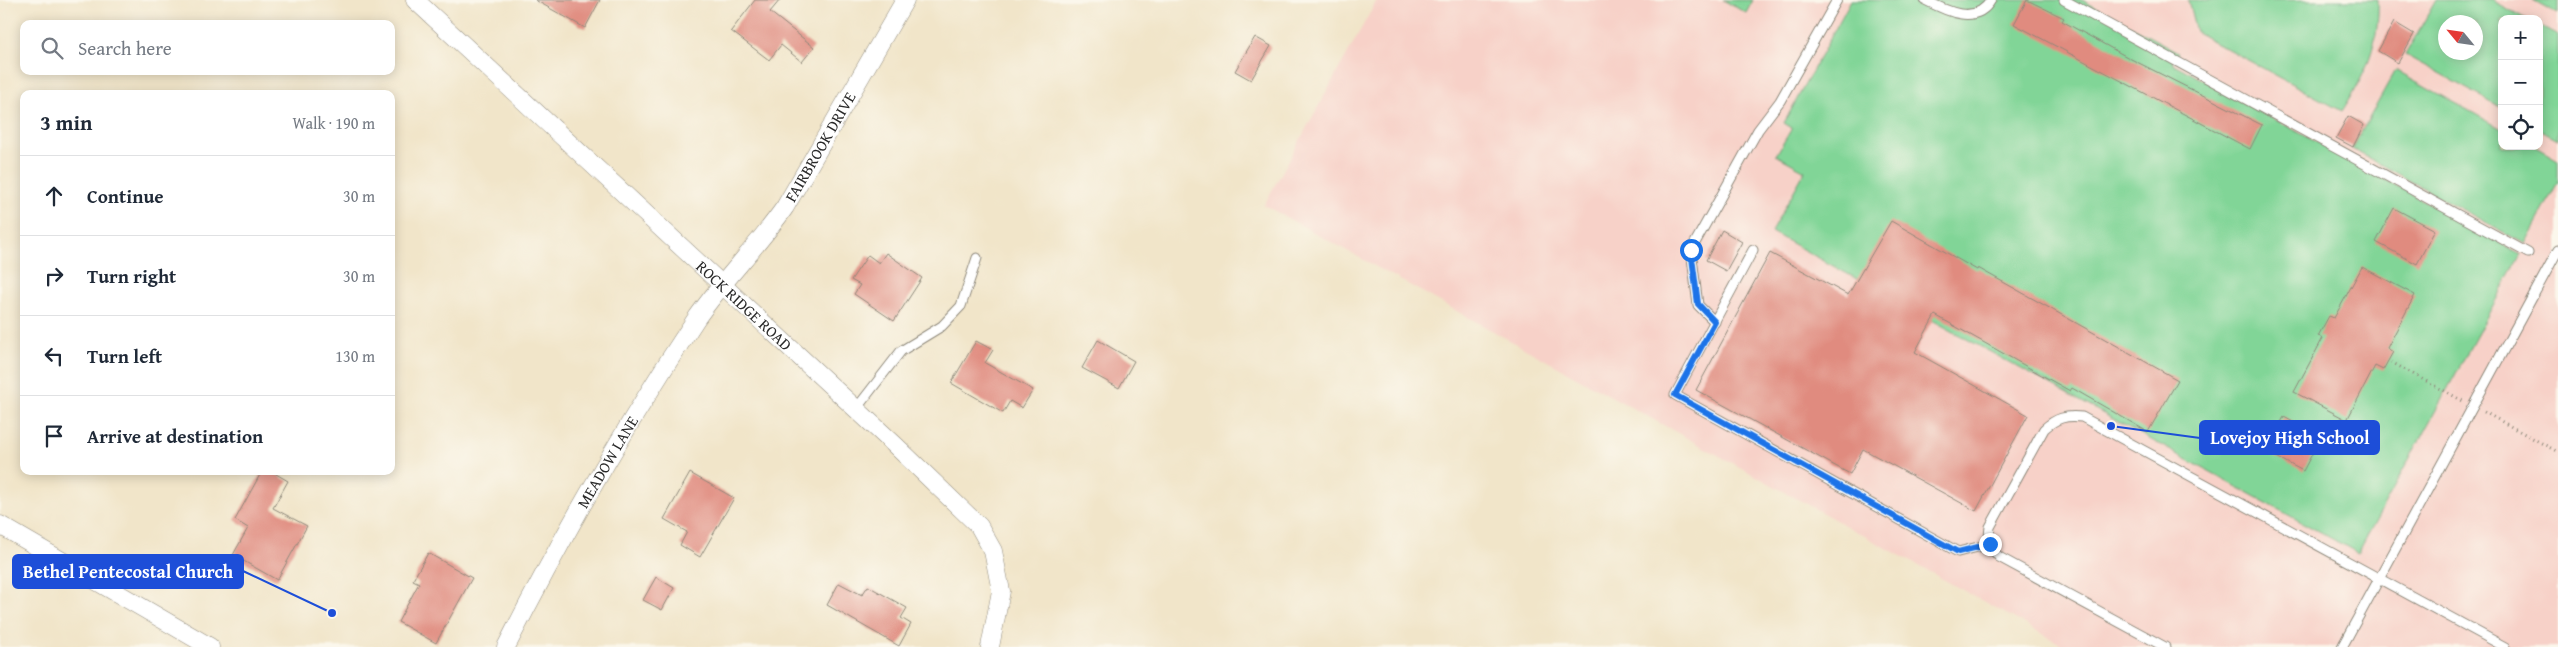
<!DOCTYPE html>
<meta charset="utf-8">
<style>
body{margin:0;font-family:"Gentium Book Plus",serif;background:#f2f2f3;color:#1f2937}
.controls{position:absolute;right:15px;top:15px;display:grid;overflow:hidden;border-radius:10px;box-shadow:0 2px 12px #0003}
.controls button{width:45px;height:45px;display:grid;place-items:center;padding:0;border:0;border-bottom:1px solid #e0e1e3;background:#fff;color:#1f2937;font:25px sans-serif}
.compass{position:absolute;left:2438px;top:15px;width:45px;height:45px;border-radius:50%;background:#fff;box-shadow:0 2px 12px #0003;rotate:299deg}
.stop{position:absolute;width:15px;height:15px;margin:-11px;border:4px solid #1a73e8;border-radius:50%;background:#fff}
.stop.end{background:#1a73e8;border-color:#fff;box-shadow:0 1px 5px #0008}
.list{margin:0;padding:0;list-style:none}
h2{display:flex;justify-content:space-between;align-items:center;height:65px;margin:0;padding:0 20px;font-size:21px}
h2 small{font-size:16px;font-weight:400;color:#747a83}
.list li{display:grid;grid-template-columns:32px 1fr auto;gap:15px;align-items:center;box-sizing:border-box;height:80px;padding:0 20px;border-top:1px solid #e0e1e3}
.list b{display:block;font-size:19px;white-space:nowrap}
.list em{font-size:16px;font-style:normal;color:#747a83}
.icon{flex:none;width:28px;height:28px;fill:none;stroke:currentColor;stroke-width:2;stroke-linecap:round;stroke-linejoin:round}
.map{position:relative;flex:none;width:2558px;height:647px;overflow:hidden}
.search{position:absolute;background:#fff;box-shadow:0 2px 12px #0003;left:20px;top:20px;width:375px;height:55px;display:flex;align-items:center;gap:12px;box-sizing:border-box;padding:0 18px;border-radius:10px;color:#747a83;font-size:19px}
.panel{position:absolute;background:#fff;box-shadow:0 2px 12px #0003;left:20px;top:90px;width:375px;height:385px;border-radius:10px}
.map>svg:first-child{display:block}
.built{fill:#f7d1c8;fill-rule:evenodd}
.green{fill:#81d597;stroke:#568061;fill-rule:evenodd}
.building{fill:#e08b7f}
.lines{fill:none;stroke-linecap:round;stroke-linejoin:round}
.service-casing{stroke:#8e887a;stroke-width:11}
.minor-casing{stroke:#8e887a;stroke-width:19}
.path{stroke:#8e887a;stroke-width:3;stroke-dasharray:1 4;stroke-linecap:butt}
.service{stroke:#fff;stroke-width:9}
.minor{stroke:#fff;stroke-width:18}
.route{stroke:#1a73e8;stroke-width:6}
.labels{text-anchor:middle;stroke-width:5;stroke-linejoin:round;paint-order:stroke}
.street-label{font-size:16px;fill:#2b2b2b;stroke:#fbf7ec}
.leader{fill:none;stroke:#1d4ed8;stroke-width:2}
.callout-dot{fill:#1d4ed8;stroke:#fbf7ec;stroke-width:2}
.callout{fill:#1d4ed8;stroke:#1d4ed8;stroke-width:2}
.callout-label{font-size:18px;text-anchor:middle;font-weight:bold;fill:#fff}
</style>
<div class="map">
<svg width="2558" height="647" viewBox="0 0 2558 647">
<rect width="100%" height="100%" fill="#fbf7ec"/>
<filter id="ink" filterUnits="userSpaceOnUse"><feTurbulence type="fractalNoise" baseFrequency=".02" numOctaves="2"/><feDisplacementMap in="SourceGraphic" scale="10" xChannelSelector="R" yChannelSelector="G"/><feConvolveMatrix kernelMatrix="1 2 1 2 8 2 1 2 1" color-interpolation-filters="sRGB"/></filter>
<filter id="wash" filterUnits="userSpaceOnUse"><feTurbulence type="fractalNoise" baseFrequency=".0096" numOctaves="4" result="noise"/><feDisplacementMap in="SourceGraphic" scale="20" xChannelSelector="R" yChannelSelector="G"/><feGaussianBlur stdDeviation="1.12" result="paint"/><feColorMatrix in="noise" values="0 0 0 0 0 0 0 0 0 0 0 0 0 0 0 0 0 1.4 0 .05"/><feComposite in="paint" operator="in"/></filter>
<g filter="url(#wash)">
<rect width="100%" height="100%" fill="#f1e5c9"/>
<path class="built" d="M 1377,0 L 2558,0 L 2558,647 L 2066,647 L 1264,205 ZM 2502,19 L 2539,19 L 2539,146 L 2502,146 ZM 2446,22 L 2476,22 L 2476,52 L 2446,52 Z"/>
<g class="green">
<polygon points="1723,0 1753,0 1746,13"/>
<polygon points="1851,0 2082,0 2178,52 2172,63 2521,254 2358,553 1771,232 1805,171 1776,155 1792,128 1784,123"/>
<path d="M 2188,0 L 2378,0 C 2380,43 2365,76 2342,111 L 2196,32 Z"/>
<path d="M 2436,0 L 2492,0 L 2526,19 L 2502,19 L 2502,108 L 2405,55 ZM 2446,22 L 2476,22 L 2476,52 L 2446,52 Z"/>
<polygon points="2533,0 2558,0 2558,14"/>
<polygon points="2539,26 2558,36 2558,139 2539,129"/>
<polygon points="2396,70 2502,129 2502,146 2534,146 2558,160 2558,183 2525,244 2352,149"/>
</g>
<g id="blocks">
<g class="building">
<polygon points="535,0 600,0 585,28"/>
<polygon points="755,0 780,0 770,12 814,47 802,62 781,45 769,60 731,31"/>
<polygon points="2027,0 2064,18 2062,21 2129,58 2262,125 2250,149 2014,24"/>
<polygon points="2394,22 2414,34 2398,63 2378,51"/>
<polygon points="1255,37 1271,46 1251,80 1235,71"/>
<polygon points="2348,116 2364,125 2353,147 2336,138"/>
<polygon points="2394,208 2435,230 2417,264 2376,242"/>
<polygon points="1891,221 1977,270 1978,268 2178,380 2148,432 2072,388 2070,391 1935,315 1915,352 2028,415 1976,511 1863,449 1850,474 1696,390 1770,253 1848,295"/>
<polygon points="1722,230 1742,242 1726,271 1706,260"/>
<polygon points="886,253 922,278 894,321 854,294 860,285 851,280 868,255 879,263"/>
<polygon points="2362,267 2415,295 2387,348 2393,352 2383,370 2375,366 2347,420 2294,392 2323,338 2318,336 2329,316 2334,318"/>
<polygon points="1098,340 1134,361 1119,388 1082,368"/>
<polygon points="976,341 993,350 985,363 1033,390 1022,408 1010,401 1003,413 951,383"/>
<polygon points="2284,417 2321,437 2303,471 2265,451"/>
<polygon points="262,471 271,471 288,481 273,508 307,526 277,580 233,555 248,528 235,520"/>
<polygon points="690,473 734,498 700,557 680,545 687,532 664,519"/>
<polygon points="428,553 472,578 436,643 398,622 419,583 413,580"/>
<polygon points="656,577 674,588 662,610 643,600"/>
<polygon points="839,583 862,595 868,586 907,608 901,618 911,624 899,646 827,605"/>
</g>
</g>
</g>
<g filter="url(#ink)">
<use href="#blocks" fill-opacity="0" stroke="#8e887a" stroke-width="1"/>
<g class="lines">
<g class="service-casing">
<g id="service">
<path d="M 1925,0 C 1946,11 1976,26 1991,0"/>
<polyline points="2064,0 2528,253"/>
<polyline points="1753,250 1675,395 1958,552 1990,544"/>
<polyline points="1715,322 1698,305 1691,250 1758,130 1780,101 1837,0"/>
<polyline points="856,409 901,351 942,326 961,306 977,258"/>
<path d="M 2165,647 L 1999,557 C 1990,548 1988,539 1990,527 L 2044,429 C 2056,418 2066,415 2082,417 L 2505,647"/>
<polyline points="2342,647 2558,250"/>
</g>
</g>
<g class="minor-casing">
<g id="minor">
<path id="s1" d="M 415,0 L 896,446 L 979,526 L 993,551 L 1001,591 L 990,647"/>
<polyline points="0,525 210,647"/>
<path id="s2" d="M 506,647 C 563,535 626,424 696,319 C 723,280 758,246 785,207 L 905,0"/>
</g>
</g>
<g class="path">
<polyline points="2391,362 2463,401"/>
<polyline points="2484,412 2558,452"/>
</g>
<use href="#service" class="service"/>
<use href="#minor" class="minor"/>
</g>
</g>
<g class="lines" filter="url(#ink)">
<polyline class="route" points="1691,250 1698,304 1715,322 1675,395 1958,552 1990,544"/>
</g>
<g class="labels">
<g class="street-label">
<text dy="6" stroke="none"><textPath href="#s2" startOffset="592">FAIRBROOK DRIVE</textPath></text>
<text dy="6" stroke="none"><textPath href="#s1" startOffset="449">ROCK RIDGE ROAD</textPath></text>
<text dy="6" stroke="none"><textPath href="#s2" startOffset="211">MEADOW LANE</textPath></text>
</g>
</g>
<path class="leader" d="M2111 426L2200 438M332 613L243 571"/>
<g class="callout-dot">
<circle cx="2111" cy="426" r="5"/>
<circle cx="332" cy="613" r="5"/>
</g>
<g class="callout">
<rect x="2200" y="421" width="179" height="33" rx="5"/>
<rect x="13" y="555" width="230" height="33" rx="5"/>
</g>
<g class="callout-label">
<text x="2290" y="444">Lovejoy High School</text>
<text x="128" y="578">Bethel Pentecostal Church</text>
</g>
</svg>
<div class="controls">
<button>+</button>
<button>−</button>
<button><svg class="icon" aria-label="locate" viewBox="0 0 24 24"><circle cx="12" cy="12" r="6"/><path d="M12 2v4M12 18v4M2 12h4M18 12h4"/></svg></button>
</div>
<svg class="compass" viewBox="-18 -18 36 36"><path d="M0-13l5 13h-10z" fill="#e53935"/><path d="M0 13l5-13h-10z" fill="#747a83"/></svg>
<div class="stop" style="left:1691px;top:250px"></div>
<div class="stop end" style="left:1990px;top:544px"></div>
<div class="search"><svg class="icon" aria-label="search" viewBox="0 0 24 24"><circle cx="10" cy="10" r="6"/><path d="M15 15l6 6"/></svg>Search here</div>
<section class="panel">
<h2>3 min<small>Walk · 190 m</small></h2>
<ul class="list">
<li><svg class="icon" aria-label="ahead" viewBox="0 0 24 24"><path d="M12 20V5M6 11l6-6 6 6"/></svg><div><b>Continue</b></div><em>30 m</em></li>
<li><svg class="icon" aria-label="right" viewBox="0 0 24 24"><path d="M7 20v-9h11M14 6l5 5-5 5"/></svg><div><b>Turn right</b></div><em>30 m</em></li>
<li><svg class="icon" aria-label="left" viewBox="0 0 24 24"><path d="M17 20v-9H6M10 6l-5 5 5 5"/></svg><div><b>Turn left</b></div><em>130 m</em></li>
<li><svg class="icon" aria-label="arrive" viewBox="0 0 24 24"><path d="M6 21V4h12l-3 4 3 4H6"/></svg><div><b>Arrive at destination</b></div></li>
</ul>
</section>
</div>
